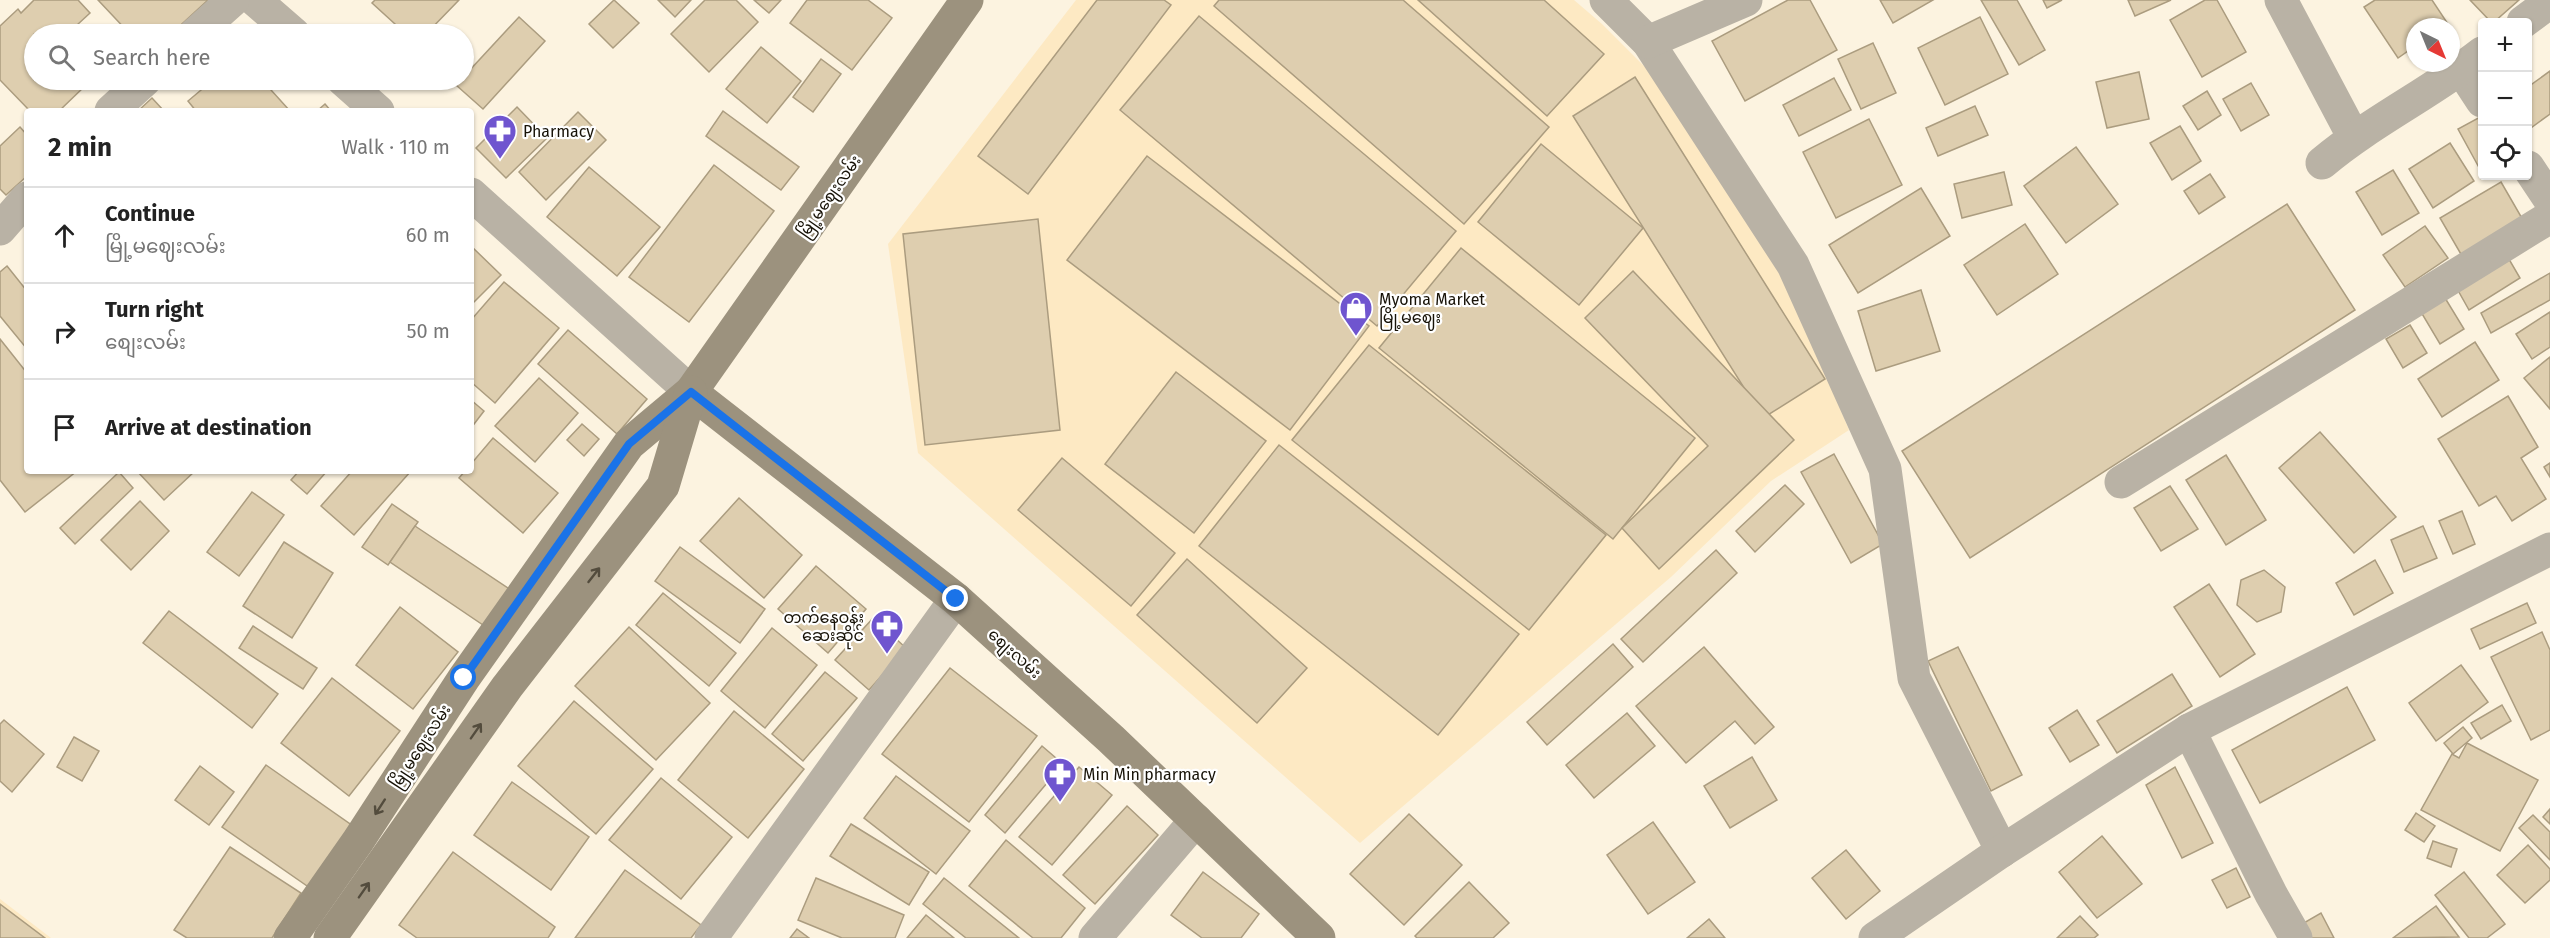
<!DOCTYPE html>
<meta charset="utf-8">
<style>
body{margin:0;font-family:"Fira Sans","Noto Sans Myanmar",sans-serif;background:#f2f2f2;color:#222}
.controls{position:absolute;right:18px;top:18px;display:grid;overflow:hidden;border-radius:6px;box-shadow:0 2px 4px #0004}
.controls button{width:54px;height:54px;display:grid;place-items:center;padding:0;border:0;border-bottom:2px solid #e0e0e0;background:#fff;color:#222;font:30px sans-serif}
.compass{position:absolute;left:2406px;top:18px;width:54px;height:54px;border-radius:50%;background:#fff;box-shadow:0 2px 4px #0004;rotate:137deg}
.stop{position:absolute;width:18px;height:18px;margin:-14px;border:4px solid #1a73e8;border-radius:50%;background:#fff}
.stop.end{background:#1a73e8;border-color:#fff;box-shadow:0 2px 6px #0008}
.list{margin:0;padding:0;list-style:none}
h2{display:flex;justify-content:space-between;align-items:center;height:78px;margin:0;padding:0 24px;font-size:26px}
h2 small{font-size:20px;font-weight:400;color:#767676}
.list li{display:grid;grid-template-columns:39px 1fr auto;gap:18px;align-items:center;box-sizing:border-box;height:96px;padding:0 24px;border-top:2px solid #e0e0e0}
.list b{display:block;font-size:22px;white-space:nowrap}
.list p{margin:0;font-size:20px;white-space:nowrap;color:#767676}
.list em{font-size:20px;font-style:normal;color:#767676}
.icon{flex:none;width:33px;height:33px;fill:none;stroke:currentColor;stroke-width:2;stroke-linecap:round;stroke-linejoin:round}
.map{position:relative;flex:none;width:2550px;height:938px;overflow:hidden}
.search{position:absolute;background:#fff;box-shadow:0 2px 4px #0004;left:24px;top:24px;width:450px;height:66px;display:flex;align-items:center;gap:15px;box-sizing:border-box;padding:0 21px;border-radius:33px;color:#767676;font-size:22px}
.panel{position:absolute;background:#fff;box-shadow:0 2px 4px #0004;left:24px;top:108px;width:450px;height:366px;border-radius:6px}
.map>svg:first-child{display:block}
.built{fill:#fde9c3}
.building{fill:#deceaf;stroke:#ab9c7f;stroke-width:1.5}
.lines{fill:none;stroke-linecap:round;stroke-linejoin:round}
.street{stroke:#b9b2a5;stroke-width:33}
.secondary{stroke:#9c927e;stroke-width:33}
.oneway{stroke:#534c3d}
.route{stroke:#1a73e8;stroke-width:8}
.labels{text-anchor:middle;stroke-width:4.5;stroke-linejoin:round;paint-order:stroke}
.poi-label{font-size:16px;fill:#171207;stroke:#fff;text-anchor:start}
.street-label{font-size:16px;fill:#171207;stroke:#fff}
</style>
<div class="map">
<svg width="2550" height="938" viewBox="0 0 2550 938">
<rect width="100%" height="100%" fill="#fcf3e0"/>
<g class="built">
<polygon points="1076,0 1574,0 1602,24 1741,163 1849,430 1771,481 1671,577 1360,843 918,453 888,244"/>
<polygon points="0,899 51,938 0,938"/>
</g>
<g class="building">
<polygon points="34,0 78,0 90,13 77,25 85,34 34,34 34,80 82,80 87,84 59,111 30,111 0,80 0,26 18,9 21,13"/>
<polygon points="98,0 208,0 171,34 130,34"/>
<polygon points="375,0 459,0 426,34 406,34 372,3"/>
<polygon points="614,0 639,23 613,48 589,24"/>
<polygon points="658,0 691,0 675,17"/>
<polygon points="705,0 736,0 758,22 709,72 671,34"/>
<polygon points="754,0 781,0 769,13"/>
<polygon points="807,0 868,0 892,18 852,70 790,23"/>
<polygon points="1097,0 1164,0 1171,5 1028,194 978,156"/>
<polygon points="1219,0 1403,0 1549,127 1464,224 1214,6"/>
<polygon points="1418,0 1544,0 1604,54 1547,116"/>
<polygon points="1788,0 1810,0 1837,50 1745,101 1712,41"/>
<polygon points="1880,0 1933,0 1893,23"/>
<polygon points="1981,0 2017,0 2045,50 2019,65"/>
<polygon points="2043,0 2062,0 2047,8"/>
<polygon points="2128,0 2171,0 2135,16"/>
<polygon points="2205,0 2217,0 2246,52 2202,77 2170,20"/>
<polygon points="2375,0 2432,0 2448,24 2444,27 2415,27 2415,46 2398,58 2364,7"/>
<polygon points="2470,0 2519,0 2494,22 2491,22"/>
<polygon points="1199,16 1456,231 1377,326 1120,110"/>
<polygon points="519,17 545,41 483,109 456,85"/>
<polygon points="1980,17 2008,74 1945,105 1918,48"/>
<polygon points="1873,43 1896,93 1861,109 1838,59"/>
<polygon points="761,47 801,81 767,123 726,89"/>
<polygon points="821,59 841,74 813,112 793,97"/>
<polygon points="2550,71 2550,114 2528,130 2528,87"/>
<polygon points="2139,72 2149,119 2107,128 2096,82"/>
<polygon points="1635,77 1825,379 1763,418 1573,116"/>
<polygon points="1834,78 1851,110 1799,136 1783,105"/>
<polygon points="213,80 262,80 290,111 196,111 188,101"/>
<polygon points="2251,83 2269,115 2241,131 2223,99"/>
<polygon points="2207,91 2221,115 2198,130 2183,106"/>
<polygon points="152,98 164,111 138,111"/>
<polygon points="325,104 331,111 317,111"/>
<polygon points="1975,106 1988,135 1938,156 1926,128"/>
<polygon points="517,107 547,138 506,178 476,148"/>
<polygon points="723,111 799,167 781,190 706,136"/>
<polygon points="578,112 606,140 546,200 519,172"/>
<polygon points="2482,116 2482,173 2458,129"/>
<polygon points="1869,119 1902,185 1836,218 1803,152"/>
<polygon points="2180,126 2201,161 2172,180 2150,143"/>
<polygon points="20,127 27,135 27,176 6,195 0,189 0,146"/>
<polygon points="2450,143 2474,181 2433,208 2409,169"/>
<polygon points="1541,144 1643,228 1579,305 1478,222"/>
<polygon points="2076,147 2118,204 2066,243 2024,186"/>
<polygon points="1147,156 1369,326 1290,430 1067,260"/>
<polygon points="714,165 774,211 689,322 629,277"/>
<polygon points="589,167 660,227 617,276 547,217"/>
<polygon points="2393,170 2419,213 2382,235 2356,192"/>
<polygon points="2004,172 2012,205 1962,218 1954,184"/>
<polygon points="2210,174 2225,197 2199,214 2184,191"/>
<polygon points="2501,182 2523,220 2462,256 2440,218"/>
<polygon points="1921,188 1950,236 1858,293 1829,245"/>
<polygon points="2287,204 2355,310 1970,558 1902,451"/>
<polygon points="1038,219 1060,430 925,445 903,234"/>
<polygon points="2025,224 2058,274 1997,315 1964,265"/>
<polygon points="2425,226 2448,258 2405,287 2383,255"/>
<polygon points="471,246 501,275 471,305"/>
<polygon points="1461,248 1695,438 1613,539 1379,348"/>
<polygon points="2506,254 2520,278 2469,310 2455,285"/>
<polygon points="7,266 27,291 27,349 0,316 0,272"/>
<polygon points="1633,271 1794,440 1659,569 1622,528 1708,446 1585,318"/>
<polygon points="2550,273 2550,300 2491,333 2481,313"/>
<polygon points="504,282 559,328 495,403 471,382 471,320"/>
<polygon points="1921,290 1940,351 1876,371 1858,311"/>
<polygon points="2442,293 2464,329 2440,344 2418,307"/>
<polygon points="2550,312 2550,347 2532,359 2516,334"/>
<polygon points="2410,325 2427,353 2403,368 2386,339"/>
<polygon points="568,330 647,399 617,434 538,364"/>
<polygon points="0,339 27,373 27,471 77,471 25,512 0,480"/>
<polygon points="2475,342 2499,380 2442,417 2418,379"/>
<polygon points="1369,345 1606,535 1529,630 1292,440"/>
<polygon points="2550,357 2550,409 2524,378"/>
<polygon points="1176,372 1266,441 1194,533 1105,464"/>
<polygon points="539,378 578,413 535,462 495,426"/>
<polygon points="2508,396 2538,447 2521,458 2546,499 2512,521 2496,496 2479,506 2438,439"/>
<polygon points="471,400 484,411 471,428"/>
<polygon points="582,424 599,439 584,456 567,440"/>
<polygon points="2320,432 2396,517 2354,553 2279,468"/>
<polygon points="493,438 558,493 523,533 459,478 465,471 471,471 471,464"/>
<polygon points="1279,445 1519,634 1438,735 1199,546"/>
<polygon points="1834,454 1883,544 1851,563 1801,472"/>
<polygon points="2226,455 2266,520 2226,545 2186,480"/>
<polygon points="1062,458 1175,553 1131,606 1018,510"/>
<polygon points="2550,463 2550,477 2544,467"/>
<polygon points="137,471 195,471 164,500"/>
<polygon points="299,471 327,471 307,494 291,480"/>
<polygon points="352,471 411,471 354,535 321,506"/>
<polygon points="119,472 133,488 75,544 60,528"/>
<polygon points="1785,485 1804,504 1755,552 1736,531"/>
<polygon points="2170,486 2198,529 2161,551 2134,508"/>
<polygon points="252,492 284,515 239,576 207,552"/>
<polygon points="739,498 802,555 764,598 700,541"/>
<polygon points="140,501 169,531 131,570 101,540"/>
<polygon points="392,504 418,522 388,565 362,547"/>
<polygon points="2462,511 2475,544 2453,554 2439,521"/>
<polygon points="415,526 511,590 486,627 390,562"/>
<polygon points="2423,526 2437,558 2404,572 2391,540"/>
<polygon points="284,542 333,573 292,638 243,606"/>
<polygon points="680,547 765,609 740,643 655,581"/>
<polygon points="1716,550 1737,573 1643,662 1621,639"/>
<polygon points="1187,559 1307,668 1257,723 1137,615"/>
<polygon points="2375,560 2393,593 2354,615 2336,583"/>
<polygon points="816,566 866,609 828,653 778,609"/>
<polygon points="2264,570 2285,587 2281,612 2257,622 2237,605 2241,580"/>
<polygon points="2209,584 2255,654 2220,677 2174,607"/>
<polygon points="663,593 736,653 709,686 636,625"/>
<polygon points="2527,603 2536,623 2480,649 2471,629"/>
<polygon points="400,607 458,652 413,709 356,665"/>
<polygon points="169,611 278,694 252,728 143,643"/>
<polygon points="873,618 906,648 869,690 835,660"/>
<polygon points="253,626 317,668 303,689 239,648"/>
<polygon points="629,627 710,703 656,760 575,686"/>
<polygon points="772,628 817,665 765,728 721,691"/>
<polygon points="2542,632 2550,650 2550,730 2531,740 2491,657"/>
<polygon points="1613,644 1633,667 1547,745 1527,722"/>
<polygon points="1704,647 1774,727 1755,744 1735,721 1686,763 1636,706"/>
<polygon points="1958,647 2022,775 1991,791 1928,661"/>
<polygon points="2461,665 2488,702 2436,741 2409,703"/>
<polygon points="950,668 1037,736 969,822 882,754"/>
<polygon points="825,672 857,698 803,761 772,734"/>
<polygon points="2172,674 2192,706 2117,753 2097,721"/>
<polygon points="332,678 400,731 349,796 281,743"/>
<polygon points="2347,687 2375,740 2260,803 2232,750"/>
<polygon points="574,701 653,769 596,834 518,766"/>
<polygon points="2502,705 2511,721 2481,739 2471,723"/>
<polygon points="2077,710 2099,745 2070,762 2049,728"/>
<polygon points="734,711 804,769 748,838 678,780"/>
<polygon points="1627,713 1655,746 1594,798 1566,765"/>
<polygon points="4,720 44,754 12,792 0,781 0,724"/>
<polygon points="2463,727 2472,738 2453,754 2444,743"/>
<polygon points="74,737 99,751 82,781 57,767"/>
<polygon points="2467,743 2538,780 2500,851 2421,810 2452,754 2459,758"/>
<polygon points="1042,746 1063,764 1005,833 985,815"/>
<polygon points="1752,757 1777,800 1730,828 1704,786"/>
<polygon points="266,765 353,826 310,888 222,827"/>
<polygon points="200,766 234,792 209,825 175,800"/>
<polygon points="1079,767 1112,795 1052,865 1019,837"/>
<polygon points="2175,767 2213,843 2182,858 2146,785"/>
<polygon points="896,776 970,831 936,874 864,818"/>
<polygon points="661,778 732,837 681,899 609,840"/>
<polygon points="512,782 589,837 551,890 474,835"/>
<polygon points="1127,806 1158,835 1095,904 1063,875"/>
<polygon points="2550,809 2550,824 2543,817"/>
<polygon points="2416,813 2435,826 2424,842 2405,830"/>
<polygon points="1409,814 1462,865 1404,925 1350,874"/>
<polygon points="2533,815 2550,832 2550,860 2519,828"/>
<polygon points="1653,822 1695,882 1648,914 1607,855"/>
<polygon points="851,824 929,872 909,905 830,856"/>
<polygon points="2102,836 2142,884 2097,918 2059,872"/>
<polygon points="1006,840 1085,908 1061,938 1033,938 969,886"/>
<polygon points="2433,841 2457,849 2451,867 2427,858"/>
<polygon points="2528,845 2550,869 2550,880 2525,903 2497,875"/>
<polygon points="230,847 301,893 272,938 187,938 174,930"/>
<polygon points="1846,850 1880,891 1846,919 1812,878"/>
<polygon points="453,852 555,927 548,938 417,938 399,925"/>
<polygon points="2236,868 2250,897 2227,908 2212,880"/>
<polygon points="625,870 701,925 691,938 575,938"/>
<polygon points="1203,872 1259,914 1241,938 1202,938 1171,915"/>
<polygon points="2464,872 2505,924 2487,938 2469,938 2435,895"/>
<polygon points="816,878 904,915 895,938 842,938 798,920"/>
<polygon points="944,878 1019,938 966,938 923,904"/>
<polygon points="1469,882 1509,923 1493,938 1417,938 1415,936"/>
<polygon points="0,904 45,938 0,938"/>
<polygon points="2436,906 2459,937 2393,938"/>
<polygon points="2321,913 2334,938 2310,938 2302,924"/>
<polygon points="926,915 954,938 907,938"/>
<polygon points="2080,916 2098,935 2094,938 2057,938"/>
<polygon points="1709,919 1725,938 1687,938"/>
<polygon points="797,929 809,938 790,938"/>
</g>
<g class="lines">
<g class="street">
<polyline points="255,0 294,34"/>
<polyline points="1606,0 1648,42 1793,265 1885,469 1914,678 2002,851"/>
<polyline points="2281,0 2353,136"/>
<polyline points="2523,22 2550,2"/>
<polyline points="195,34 233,0"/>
<polyline points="1648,42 1746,0"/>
<polyline points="2461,69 2482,101"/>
<polyline points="343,80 378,111"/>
<polyline points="111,111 145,80"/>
<path d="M 2322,163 C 2372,121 2431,93 2482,53"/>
<polyline points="2528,167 2550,200"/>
<polyline points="471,194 691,392"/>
<polyline points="0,229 27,198"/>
<polyline points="2121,482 2550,217"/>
<polyline points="2189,730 2271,894 2296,938"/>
<polyline points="711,938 956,599"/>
<polyline points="1095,938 1196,820"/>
<polyline points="1875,938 2002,851 2189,730 2550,549"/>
</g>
<g class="secondary">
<polyline points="691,392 956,599 1111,739 1319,938"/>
<polyline points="290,938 358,841 464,678 629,444 691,392 967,0"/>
<polyline points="330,938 507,687 663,486 691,392"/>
</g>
</g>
<defs><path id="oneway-shaft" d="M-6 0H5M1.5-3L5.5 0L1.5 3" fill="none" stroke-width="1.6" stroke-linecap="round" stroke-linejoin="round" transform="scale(1.5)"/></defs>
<g class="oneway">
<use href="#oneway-shaft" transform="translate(594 575) rotate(-52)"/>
<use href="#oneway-shaft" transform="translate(476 731) rotate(-55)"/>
<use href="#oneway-shaft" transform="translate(380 807) rotate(123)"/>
<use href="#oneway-shaft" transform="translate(364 890) rotate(-55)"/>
</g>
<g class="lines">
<polyline class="route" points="464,678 629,444 691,392 956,599"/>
</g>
<defs>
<g id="pharmacy-pin" transform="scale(1.725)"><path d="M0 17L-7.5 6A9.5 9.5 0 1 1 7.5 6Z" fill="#6f55cf" stroke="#fff"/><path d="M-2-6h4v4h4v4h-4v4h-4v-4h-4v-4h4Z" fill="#fff"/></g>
<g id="shop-pin" transform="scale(1.725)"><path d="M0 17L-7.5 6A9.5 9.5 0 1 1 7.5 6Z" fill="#6f55cf" stroke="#fff"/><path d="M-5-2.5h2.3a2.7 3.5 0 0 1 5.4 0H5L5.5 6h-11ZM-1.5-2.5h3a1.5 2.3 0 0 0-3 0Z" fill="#fff"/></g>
</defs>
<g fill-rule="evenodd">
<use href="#pharmacy-pin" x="500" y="131"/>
<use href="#shop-pin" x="1356" y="308"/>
<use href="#pharmacy-pin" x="887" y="626"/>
<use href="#pharmacy-pin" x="1060" y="774"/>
</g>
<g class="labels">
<g class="poi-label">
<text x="523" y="137">Pharmacy</text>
<text x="1379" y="305">Myoma Market<tspan x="1379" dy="18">မြို့မဈေး</tspan></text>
<text x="864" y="623" text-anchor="end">တက်နေဝန်း<tspan x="864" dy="18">ဆေးဆိုင်</tspan></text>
<text x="1083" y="780">Min Min pharmacy</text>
</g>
<g class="street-label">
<text transform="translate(829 196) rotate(-55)" y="6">မြို့မဈေးလမ်း</text>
<text transform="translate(1015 653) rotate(42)" y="6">စျေးလမ်း</text>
<text transform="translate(420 746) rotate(-57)" y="6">မြို့မဈေးလမ်း</text>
</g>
</g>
</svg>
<div class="controls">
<button>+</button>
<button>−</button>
<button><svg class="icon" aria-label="locate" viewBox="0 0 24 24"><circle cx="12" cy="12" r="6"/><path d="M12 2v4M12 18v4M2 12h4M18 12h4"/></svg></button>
</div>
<svg class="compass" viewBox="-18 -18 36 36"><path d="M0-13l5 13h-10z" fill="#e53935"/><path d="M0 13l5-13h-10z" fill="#767676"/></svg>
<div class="stop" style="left:464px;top:678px"></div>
<div class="stop end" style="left:956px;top:599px"></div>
<div class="search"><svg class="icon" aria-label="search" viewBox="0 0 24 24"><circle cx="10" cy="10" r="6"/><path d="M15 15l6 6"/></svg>Search here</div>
<section class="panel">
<h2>2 min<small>Walk · 110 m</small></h2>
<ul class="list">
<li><svg class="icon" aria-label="ahead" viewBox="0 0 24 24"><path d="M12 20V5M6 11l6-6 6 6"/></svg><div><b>Continue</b><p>မြို့မဈေးလမ်း</p></div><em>60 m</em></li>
<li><svg class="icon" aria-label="right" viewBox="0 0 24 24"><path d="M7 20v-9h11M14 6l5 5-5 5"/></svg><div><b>Turn right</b><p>စျေးလမ်း</p></div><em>50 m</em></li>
<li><svg class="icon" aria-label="arrive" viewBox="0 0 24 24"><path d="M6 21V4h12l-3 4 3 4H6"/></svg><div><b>Arrive at destination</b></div></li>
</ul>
</section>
</div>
